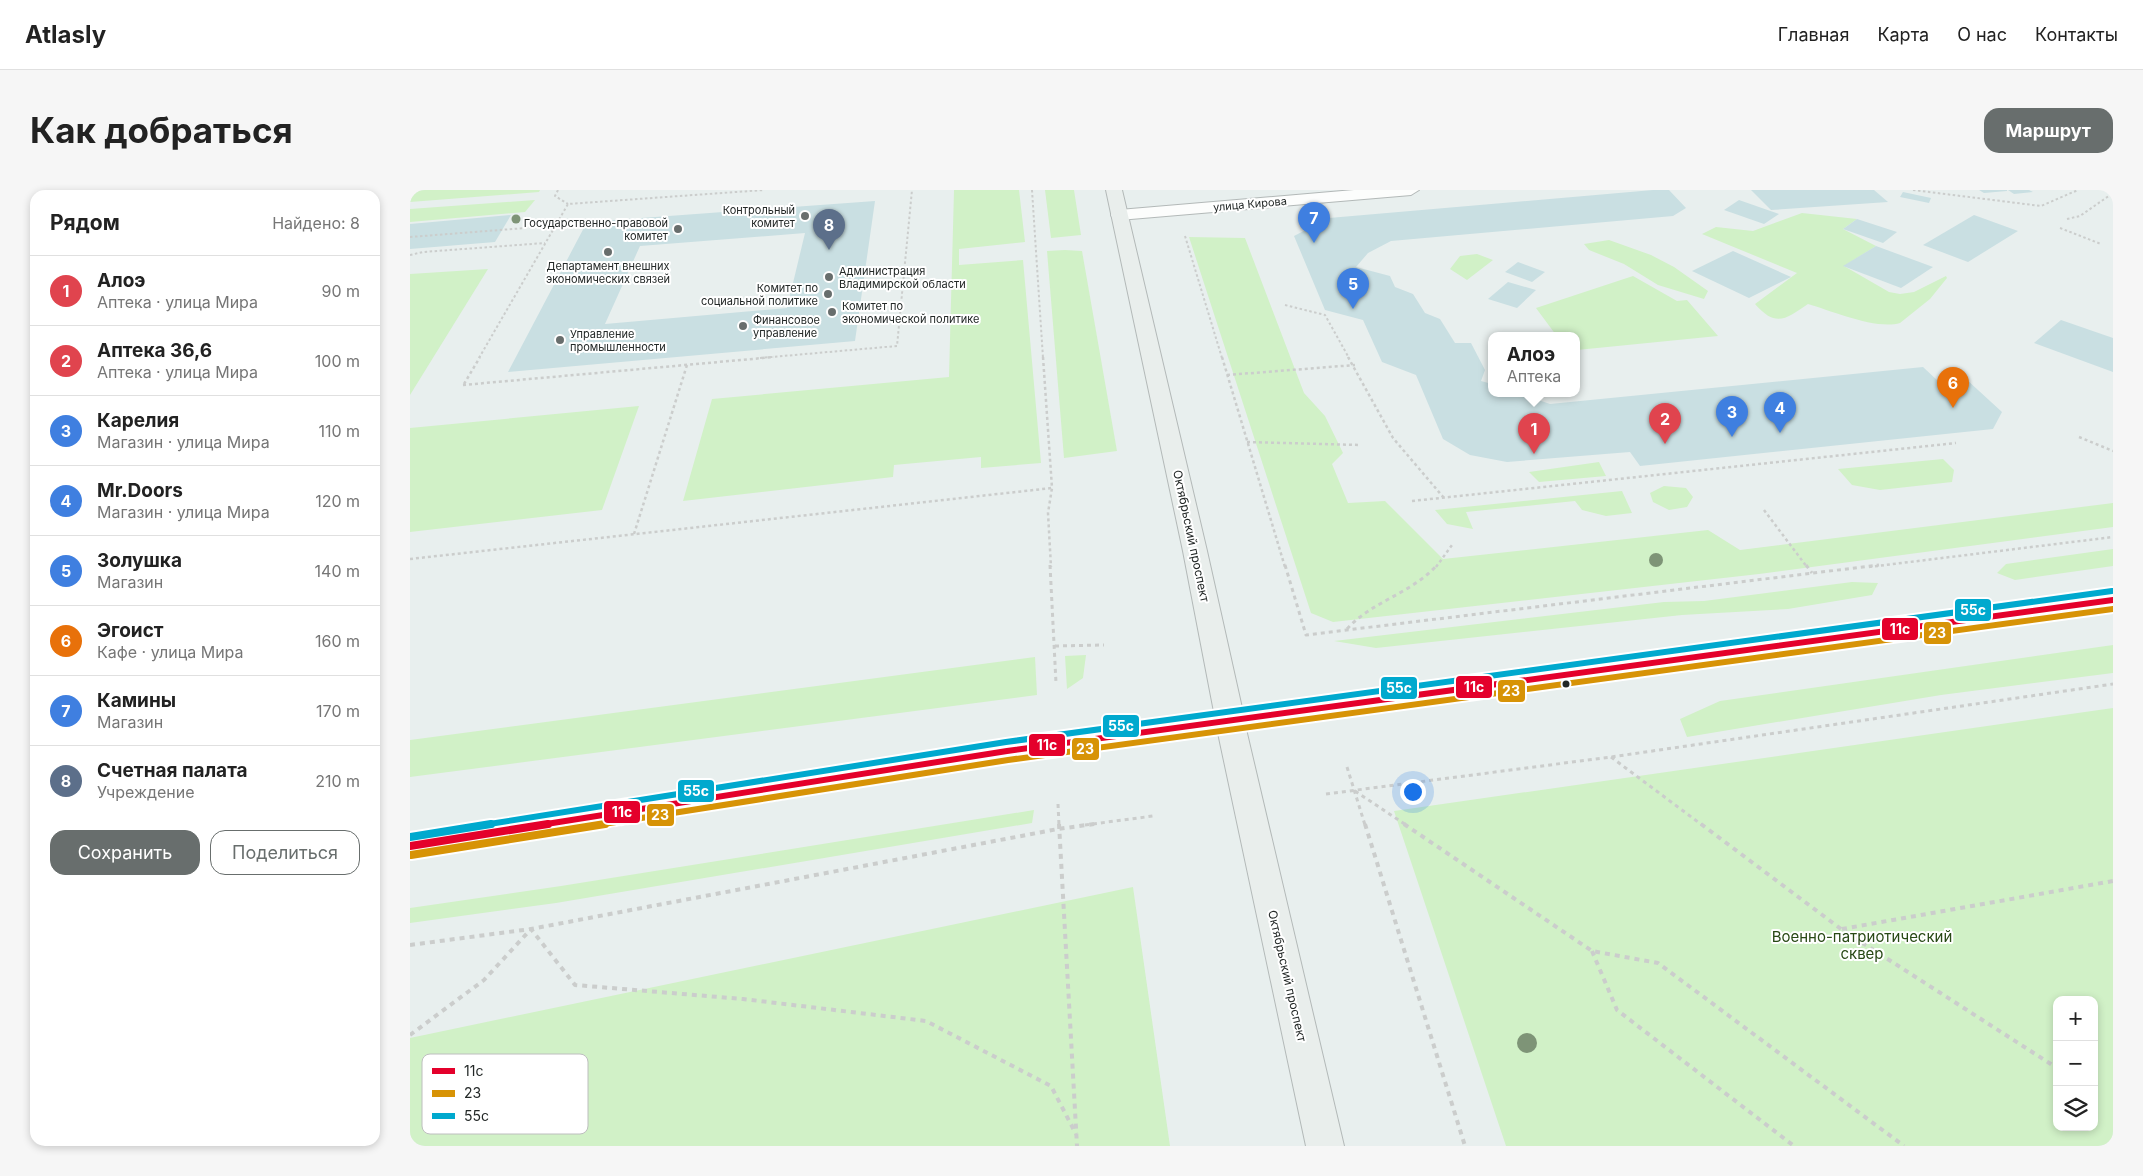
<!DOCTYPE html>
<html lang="ru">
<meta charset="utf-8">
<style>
body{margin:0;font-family:Inter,sans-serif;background:#f6f6f6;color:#222}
.controls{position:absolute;right:15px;bottom:15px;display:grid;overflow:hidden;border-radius:10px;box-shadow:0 2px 8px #0003}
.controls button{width:45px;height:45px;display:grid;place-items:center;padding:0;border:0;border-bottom:1px solid #e0e0e0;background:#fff;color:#222;font:25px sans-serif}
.you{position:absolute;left:1002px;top:601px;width:18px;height:18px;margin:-12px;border:4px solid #fff;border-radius:50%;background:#1a73e8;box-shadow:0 0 0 8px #1a73e833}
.badge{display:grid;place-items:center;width:32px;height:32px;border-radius:50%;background:#686e6d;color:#fff;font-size:16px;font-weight:700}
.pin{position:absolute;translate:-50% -41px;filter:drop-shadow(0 1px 2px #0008)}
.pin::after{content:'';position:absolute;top:26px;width:18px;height:15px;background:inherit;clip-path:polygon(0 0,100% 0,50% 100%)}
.popup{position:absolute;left:1078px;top:142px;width:92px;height:65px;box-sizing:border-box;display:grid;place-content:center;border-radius:10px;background:#fff;filter:drop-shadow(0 1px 4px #0005);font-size:16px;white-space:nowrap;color:#767676}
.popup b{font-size:19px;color:#222}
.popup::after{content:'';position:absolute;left:50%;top:100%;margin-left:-10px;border:10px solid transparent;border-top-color:#fff}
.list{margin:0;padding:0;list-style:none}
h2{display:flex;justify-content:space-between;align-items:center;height:65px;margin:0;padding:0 20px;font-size:21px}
h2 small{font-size:16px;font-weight:400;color:#767676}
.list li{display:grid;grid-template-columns:32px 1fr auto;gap:15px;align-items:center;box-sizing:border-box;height:70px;padding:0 20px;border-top:1px solid #e0e0e0}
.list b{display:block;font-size:19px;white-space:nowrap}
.list p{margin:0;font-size:16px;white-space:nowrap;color:#767676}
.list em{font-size:16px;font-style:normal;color:#767676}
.actions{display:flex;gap:10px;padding:15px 20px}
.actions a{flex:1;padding:11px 0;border:1px solid #686e6d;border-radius:15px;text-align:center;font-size:18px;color:#686e6d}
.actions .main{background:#686e6d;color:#fff}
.icon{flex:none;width:28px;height:28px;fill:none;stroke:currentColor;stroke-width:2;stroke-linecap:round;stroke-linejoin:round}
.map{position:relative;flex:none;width:1703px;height:956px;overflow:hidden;border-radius:15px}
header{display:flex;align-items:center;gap:30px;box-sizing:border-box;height:70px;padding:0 25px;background:#fff;border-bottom:1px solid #e0e0e0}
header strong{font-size:24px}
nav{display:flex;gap:28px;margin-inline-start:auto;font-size:18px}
.intro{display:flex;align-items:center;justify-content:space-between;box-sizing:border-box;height:120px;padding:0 30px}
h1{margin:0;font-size:35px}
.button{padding:12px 22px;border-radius:15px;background:#686e6d;color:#fff;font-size:18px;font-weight:700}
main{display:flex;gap:30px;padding:0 30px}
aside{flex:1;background:#fff;border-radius:15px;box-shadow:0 2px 8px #0003}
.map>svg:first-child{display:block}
.green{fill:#d1f1c7;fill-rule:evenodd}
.building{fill:#c9dfe2;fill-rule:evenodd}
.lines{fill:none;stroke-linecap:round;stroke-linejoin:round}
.street-casing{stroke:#b3b9b8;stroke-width:2}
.secondary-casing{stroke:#b3b9b8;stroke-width:2}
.path-far3{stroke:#cbcdcc;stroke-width:2;stroke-dasharray:2.5 2.5;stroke-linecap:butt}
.path-far2{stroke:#cbcdcc;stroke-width:2.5;stroke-dasharray:3 3;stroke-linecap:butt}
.path-far1{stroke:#cbcdcc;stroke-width:3;stroke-dasharray:4 4;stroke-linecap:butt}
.path{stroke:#cbcdcc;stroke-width:4;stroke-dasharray:5 5;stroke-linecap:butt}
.street{fill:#fcfdfc;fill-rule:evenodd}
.secondary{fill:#e9eeec;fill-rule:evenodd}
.bus-1-far1-casing{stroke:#fff;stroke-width:10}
.bus-1-casing{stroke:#fff;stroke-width:12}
.bus-2-far1-casing{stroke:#fff;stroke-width:10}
.bus-2-casing{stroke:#fff;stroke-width:12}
.bus-3-far1-casing{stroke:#fff;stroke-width:10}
.bus-3-casing{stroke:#fff;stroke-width:12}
.bus-1-far1{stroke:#e4002b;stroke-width:6}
.bus-1{stroke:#e4002b;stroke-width:8}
.bus-2-far1{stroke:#d79306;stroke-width:6}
.bus-2{stroke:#d79306;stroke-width:8}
.bus-3-far1{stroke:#00a9ce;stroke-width:6}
.bus-3{stroke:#00a9ce;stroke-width:8}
.tree{fill:#7e9477}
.poi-dot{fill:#686e6d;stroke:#fff;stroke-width:2}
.bus-dot{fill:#232827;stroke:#fff;stroke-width:2}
.labels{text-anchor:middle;stroke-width:4;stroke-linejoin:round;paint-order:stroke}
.far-street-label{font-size:11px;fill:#232827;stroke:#fff}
.far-poi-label{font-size:11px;fill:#232827;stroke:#fff;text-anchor:start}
.street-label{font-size:12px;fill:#232827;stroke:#fff}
.near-park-label{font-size:15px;fill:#284915;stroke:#fff}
.key{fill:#fff;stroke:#bdbebe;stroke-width:1}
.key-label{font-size:14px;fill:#232827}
.line-badge{stroke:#fff;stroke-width:2}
.badge-label{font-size:14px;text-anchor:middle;font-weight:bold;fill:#fff}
</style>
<header>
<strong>Atlasly</strong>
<nav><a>Главная</a><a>Карта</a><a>О нас</a><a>Контакты</a></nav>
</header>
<div class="intro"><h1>Как добраться</h1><a class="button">Маршрут</a></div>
<main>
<aside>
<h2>Рядом<small>Найдено: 8</small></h2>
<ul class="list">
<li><span class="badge" style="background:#e0444e">1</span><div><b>Алоэ</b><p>Аптека · улица Мира</p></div><em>90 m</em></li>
<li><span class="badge" style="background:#e0444e">2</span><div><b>Аптека 36,6</b><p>Аптека · улица Мира</p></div><em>100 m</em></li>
<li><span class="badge" style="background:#3f7fe0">3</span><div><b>Карелия</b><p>Магазин · улица Мира</p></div><em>110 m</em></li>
<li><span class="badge" style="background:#3f7fe0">4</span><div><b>Mr.Doors</b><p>Магазин · улица Мира</p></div><em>120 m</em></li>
<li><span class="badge" style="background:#3f7fe0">5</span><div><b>Золушка</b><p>Магазин</p></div><em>140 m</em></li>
<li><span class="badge" style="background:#e8710a">6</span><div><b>Эгоист</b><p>Кафе · улица Мира</p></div><em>160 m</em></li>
<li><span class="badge" style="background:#3f7fe0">7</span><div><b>Камины</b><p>Магазин</p></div><em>170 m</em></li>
<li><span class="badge" style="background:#5c6f8a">8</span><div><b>Счетная палата</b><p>Учреждение</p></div><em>210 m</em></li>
</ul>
<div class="actions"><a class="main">Сохранить</a><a>Поделиться</a></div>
</aside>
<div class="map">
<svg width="1703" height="956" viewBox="0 0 1703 956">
<rect width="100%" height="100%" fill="#e8efee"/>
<g class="green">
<polygon points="0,0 130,0 129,2 0,12"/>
<polygon points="544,0 609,0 615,52 549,59 549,75 613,70 631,273 571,278 571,267 484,275 483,287 273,311 302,209 539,187"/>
<polygon points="635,0 664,0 671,45 641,48"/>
<polygon points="125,10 115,22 0,32 0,19"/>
<path d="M 1392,23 L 1447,29 L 1433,39 L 1466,56 L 1434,76 L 1479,102 L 1490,104 L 1504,102 L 1536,86 L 1537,88 L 1520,109 L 1490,133 C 1466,140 1422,121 1398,114 C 1376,129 1366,138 1345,114 L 1387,83 L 1292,44 L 1306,37 L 1343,41 Z"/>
<polygon points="779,47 835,48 894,203 915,226 933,263 922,274 938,313 975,311 1033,369 1298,340 1330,360 1703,313 1703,337 1349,384 923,432 901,423"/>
<polygon points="1199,50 1241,65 1264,77 1298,101 1294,109 1248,95 1214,74 1179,60 1174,54"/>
<polygon points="655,60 672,61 707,261 654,268 637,61"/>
<polygon points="1067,64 1083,70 1057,90 1040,79 1050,66"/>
<polygon points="78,79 0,205 0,84"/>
<polygon points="1223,86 1267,111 1277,110 1308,146 1167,160 1166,145 1146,145 1126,118"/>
<polygon points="229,216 192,320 0,342 0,238"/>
<polygon points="1533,269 1544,280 1542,292 1470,300 1442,295 1428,279"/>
<polygon points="1189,272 1196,286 1129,292 1119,282"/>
<polygon points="1254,296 1276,298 1283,307 1277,317 1259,320 1243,312 1240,303"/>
<polygon points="1212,301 1222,323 1196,326 1172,320 1165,311 1056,322 1063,339 1037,334 1025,320"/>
<polygon points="1703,359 1703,376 1605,390 1587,383 1596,374"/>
<polygon points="1442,392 1468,393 1462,405 1378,419 1272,425 966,458 924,451 1254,412 1294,411"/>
<polygon points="1703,455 1703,483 1531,505 1277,547 1270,529 1310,511"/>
<polygon points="676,465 673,488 657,499 655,466"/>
<polygon points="625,467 627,505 0,587 0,550"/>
<path d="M 1703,518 L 1703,956 L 1096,956 L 984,621 ZM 1647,810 L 1684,810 L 1684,937 L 1647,937 Z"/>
<polygon points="624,620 622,633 146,713 0,733 0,718 151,696"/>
<polygon points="723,697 760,956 0,956 0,848"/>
</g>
<g class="building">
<polygon points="1243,0 1259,0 1276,18 1263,26 981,51 958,63 946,77 980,86 985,97 1003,104 1015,123 1030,129 1045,153 1061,153 1075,180 1071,191 1082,194 1082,203 1108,203 1140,214 1513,177 1528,191 1556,189 1592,222 1583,239 1230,276 1220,262 1097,272 1060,265 1033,249 1006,185 972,172 953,130 915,120 884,46 919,28"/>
<polygon points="1341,0 1464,0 1478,12 1361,20"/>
<polygon points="1569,0 1597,0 1597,1 1574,3"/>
<polygon points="1598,0 1619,0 1623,2 1604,4"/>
<polygon points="1493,2 1521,8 1519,13 1490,7"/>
<polygon points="1329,10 1369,24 1354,34 1314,20"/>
<path d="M 465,11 L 445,151 L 98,182 L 177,32 ZM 395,43 L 377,118 L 195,134 L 230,56 Z"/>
<polygon points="101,25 85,52 0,59 0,34"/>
<polygon points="1564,25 1608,41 1558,72 1513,55"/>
<polygon points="1447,29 1487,42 1473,53 1433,39"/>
<polygon points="1466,56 1523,77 1491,98 1433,76"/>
<polygon points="1323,61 1381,87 1339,108 1282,81"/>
<polygon points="1108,72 1135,82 1122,92 1095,82"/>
<polygon points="1098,92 1126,100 1107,118 1078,109"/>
<polygon points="1651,130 1703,148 1703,182 1624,153"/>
</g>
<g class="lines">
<g class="street-casing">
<polygon id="street" points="944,0 1009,0 1001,5 709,30 703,29 701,25 703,21 709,20"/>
</g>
<g class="secondary-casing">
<polygon id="secondary" points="696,0 712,0 797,361 832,518 1703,401 1703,419 836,539 934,956 896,956 808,543 597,573 0,669 0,643 597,549 804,522 773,361"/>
</g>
<g class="path-far3">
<polyline points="148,0 145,6 158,14"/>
<polyline points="622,0 633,168"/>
<polyline points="1503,0 1631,16 1668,0"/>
<polyline points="1657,29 1670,26 1703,3"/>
<polyline points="1650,38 1691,54"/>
<polyline points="775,46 812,168"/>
<polyline points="0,47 141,36"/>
<polyline points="0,65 13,62 135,53"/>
<polyline points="875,115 915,125 939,168"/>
<polyline points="69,168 158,14 354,0"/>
<polyline points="350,168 487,156 502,0"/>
</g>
<g class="path-far2">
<polyline points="633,167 642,298 638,323 641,377"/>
<polyline points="812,167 875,377"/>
<polyline points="938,167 983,248 1034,308"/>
<polyline points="817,185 945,175"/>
<polyline points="54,194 70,167"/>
<polyline points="53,195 364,167"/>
<polyline points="1669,247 1703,261"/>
<polyline points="837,252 950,255"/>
<polyline points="1002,311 1546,253"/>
<polyline points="1354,320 1397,377"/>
<polyline points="224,344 277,175"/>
<polyline points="0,369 642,298"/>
<polyline points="1026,377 1042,355"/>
<polyline points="1459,377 1703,347"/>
</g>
<g class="path-far1">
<polyline points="640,375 646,493"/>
<polyline points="875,375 896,445 1469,375"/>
<polyline points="1396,375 1402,383"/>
<path d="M 937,439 C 962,411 1001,404 1027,375"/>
<polyline points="645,456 694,455"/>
<polyline points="1201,567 1292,635"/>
<polyline points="937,577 955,635"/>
<polyline points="945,601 996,635"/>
<polyline points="916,604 1201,567 1703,494"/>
<polyline points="648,614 649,635"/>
<polyline points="675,635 743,626"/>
</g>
<g class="path">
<polyline points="649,634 667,956"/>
<polyline points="955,634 1055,956"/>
<polyline points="994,634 1182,761 1248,773 1494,956"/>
<polyline points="1291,634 1431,739 1647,878"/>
<polyline points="1432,739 1703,691"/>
<polyline points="0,755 121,739 648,639 684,634"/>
<polyline points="1182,761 1207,820 1384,956"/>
<polyline points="0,845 74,790 121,739 165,795 333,809 516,831 641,896 666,944"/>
</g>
<use href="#street" class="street"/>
<use href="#secondary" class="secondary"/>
<g class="bus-1-far1-casing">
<polyline id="bus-1-far1" points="130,635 597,561 1703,410"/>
</g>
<g class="bus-1-casing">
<polyline id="bus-1" points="0,656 138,634"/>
</g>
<g class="bus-2-far1-casing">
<polyline id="bus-2-far1" points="187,635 598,570 1703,419"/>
</g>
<g class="bus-2-casing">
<polyline id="bus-2" points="1,665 195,634"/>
</g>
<g class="bus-3-far1-casing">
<polyline id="bus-3-far1" points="73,635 596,552 1702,401"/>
</g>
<g class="bus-3-casing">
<polyline id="bus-3" points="0,647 81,634"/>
</g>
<use href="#bus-1-far1" class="bus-1-far1"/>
<use href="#bus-1" class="bus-1"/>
<use href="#bus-2-far1" class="bus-2-far1"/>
<use href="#bus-2" class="bus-2"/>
<use href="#bus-3-far1" class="bus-3-far1"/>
<use href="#bus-3" class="bus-3"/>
</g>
<g class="tree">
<circle cx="106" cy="29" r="4.5"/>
<circle cx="1246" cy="370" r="7"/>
<circle cx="1117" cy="853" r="10"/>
</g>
<g class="poi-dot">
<circle cx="395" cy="26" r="5"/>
<circle cx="268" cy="39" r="5"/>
<circle cx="198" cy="62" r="5"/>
<circle cx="419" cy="87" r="5"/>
<circle cx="418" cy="104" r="5"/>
<circle cx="422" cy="122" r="5"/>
<circle cx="333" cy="136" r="5"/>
<circle cx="150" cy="150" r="5"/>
</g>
<circle class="bus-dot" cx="1156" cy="494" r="4.5"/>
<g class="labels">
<g class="far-street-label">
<text transform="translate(840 14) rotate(-5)" y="4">улица Кирова</text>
</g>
<g class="far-poi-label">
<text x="385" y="24" text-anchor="end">Контрольный<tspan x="385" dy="13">комитет</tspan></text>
<text x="258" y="37" text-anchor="end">Государственно-правовой<tspan x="258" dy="13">комитет</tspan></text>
<text x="198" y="80" text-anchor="middle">Департамент внешних<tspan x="198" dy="13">экономических связей</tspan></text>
<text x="429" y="85">Администрация<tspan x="429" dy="13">Владимирской области</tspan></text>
<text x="408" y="102" text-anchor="end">Комитет по<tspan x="408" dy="13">социальной политике</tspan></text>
<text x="432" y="120">Комитет по<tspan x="432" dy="13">экономической политике</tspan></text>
<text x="343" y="134">Финансовое<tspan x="343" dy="13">управление</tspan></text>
<text x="160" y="148">Управление<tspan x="160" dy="13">промышленности</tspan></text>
</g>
<g class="street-label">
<text transform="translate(781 346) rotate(78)" y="4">Октябрьский проспект</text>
<text transform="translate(877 786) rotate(77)" y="4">Октябрьский проспект</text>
</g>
<g class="near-park-label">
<text x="1452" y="752">Военно-патриотический<tspan x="1452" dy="17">сквер</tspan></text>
</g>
</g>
<rect x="12" y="864" width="166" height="80" rx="8" class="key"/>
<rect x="22" y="878" width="23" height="6" fill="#e4002b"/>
<rect x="22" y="900" width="23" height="7" fill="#d79306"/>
<rect x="22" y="923" width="23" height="6" fill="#00a9ce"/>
<g class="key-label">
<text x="54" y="886">11с</text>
<text x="54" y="908">23</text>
<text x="54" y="931">55с</text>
</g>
<g class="line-badge">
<rect x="1544" y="408" width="38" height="24" rx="5" fill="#00a9ce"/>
<rect x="1471" y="427" width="38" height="24" rx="5" fill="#e4002b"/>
<rect x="1513" y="431" width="29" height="24" rx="5" fill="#d79306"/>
<rect x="1045" y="485" width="38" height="24" rx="5" fill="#e4002b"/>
<rect x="970" y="486" width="38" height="24" rx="5" fill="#00a9ce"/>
<rect x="1087" y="489" width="29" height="24" rx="5" fill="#d79306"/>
<rect x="692" y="524" width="38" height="24" rx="5" fill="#00a9ce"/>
<rect x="618" y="543" width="38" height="24" rx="5" fill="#e4002b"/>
<rect x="661" y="547" width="29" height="24" rx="5" fill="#d79306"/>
<rect x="267" y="589" width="38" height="24" rx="5" fill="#00a9ce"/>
<rect x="193" y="610" width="38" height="24" rx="5" fill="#e4002b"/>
<rect x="236" y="613" width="29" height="24" rx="5" fill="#d79306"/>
</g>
<g class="badge-label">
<text x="1563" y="425">55с</text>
<text x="1490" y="444">11с</text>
<text x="1527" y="448">23</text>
<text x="1064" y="502">11с</text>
<text x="989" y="503">55с</text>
<text x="1101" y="506">23</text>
<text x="711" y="541">55с</text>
<text x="637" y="560">11с</text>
<text x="675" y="564">23</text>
<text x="286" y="606">55с</text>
<text x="212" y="627">11с</text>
<text x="250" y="630">23</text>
</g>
</svg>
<div class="controls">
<button>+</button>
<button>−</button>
<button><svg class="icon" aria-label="layers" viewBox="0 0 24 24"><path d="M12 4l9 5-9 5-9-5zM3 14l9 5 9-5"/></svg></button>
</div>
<div class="you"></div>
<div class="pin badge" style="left:1124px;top:264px;background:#e0444e">1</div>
<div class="popup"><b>Алоэ</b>Аптека</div>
<div class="pin badge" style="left:1255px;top:254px;background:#e0444e">2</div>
<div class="pin badge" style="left:1322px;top:247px;background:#3f7fe0">3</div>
<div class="pin badge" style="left:1370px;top:243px;background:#3f7fe0">4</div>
<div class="pin badge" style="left:943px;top:119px;background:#3f7fe0">5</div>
<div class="pin badge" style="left:1543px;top:218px;background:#e8710a">6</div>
<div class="pin badge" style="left:904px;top:53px;background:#3f7fe0">7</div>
<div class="pin badge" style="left:419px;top:60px;background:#5c6f8a">8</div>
</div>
</main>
